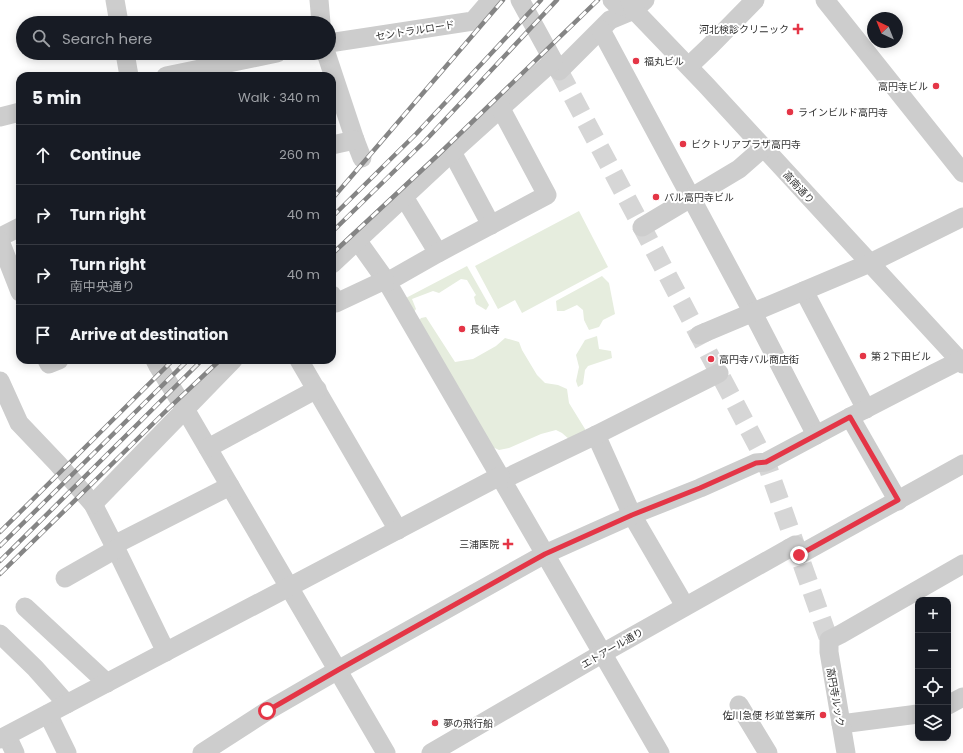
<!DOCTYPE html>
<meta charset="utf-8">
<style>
body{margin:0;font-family:Poppins,"Noto Sans JP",sans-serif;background:#242831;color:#f1f3f6}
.controls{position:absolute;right:12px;bottom:12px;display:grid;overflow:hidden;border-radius:8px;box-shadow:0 2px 10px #0003}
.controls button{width:36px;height:36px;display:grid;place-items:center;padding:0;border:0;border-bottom:1px solid #363941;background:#171b24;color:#f1f3f6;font:20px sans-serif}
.compass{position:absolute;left:867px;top:12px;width:36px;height:36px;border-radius:50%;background:#171b24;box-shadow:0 2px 10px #0003;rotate:317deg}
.stop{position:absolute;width:12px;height:12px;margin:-9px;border:3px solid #e43546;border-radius:50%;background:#fff}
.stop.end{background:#e43546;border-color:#fff;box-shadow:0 1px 4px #0008}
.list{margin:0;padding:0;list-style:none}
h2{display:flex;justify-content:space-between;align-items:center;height:52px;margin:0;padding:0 16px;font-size:17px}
h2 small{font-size:13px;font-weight:400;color:#9ea1a6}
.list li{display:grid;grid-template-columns:26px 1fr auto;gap:12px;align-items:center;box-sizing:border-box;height:60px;padding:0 16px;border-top:1px solid #363941}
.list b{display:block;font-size:15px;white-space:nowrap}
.list p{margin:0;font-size:13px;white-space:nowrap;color:#9ea1a6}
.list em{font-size:13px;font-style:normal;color:#9ea1a6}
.icon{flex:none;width:22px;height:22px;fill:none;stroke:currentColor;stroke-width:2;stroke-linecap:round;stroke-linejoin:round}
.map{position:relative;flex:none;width:963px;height:753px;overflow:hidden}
.search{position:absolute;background:#171b24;box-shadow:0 2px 10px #0003;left:16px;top:16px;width:320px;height:44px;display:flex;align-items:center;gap:10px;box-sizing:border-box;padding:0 14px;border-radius:22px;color:#9ea1a6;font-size:15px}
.panel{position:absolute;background:#171b24;box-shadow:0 2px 10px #0003;left:16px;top:72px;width:320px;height:292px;border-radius:12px}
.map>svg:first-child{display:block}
.green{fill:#e6edde}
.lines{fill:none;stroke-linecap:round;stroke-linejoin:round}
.minor-tunnel{stroke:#d6d6d6;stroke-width:19;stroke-dasharray:19 10;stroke-linecap:butt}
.minor{stroke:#cdcdcd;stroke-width:19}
.rail-casing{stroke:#858585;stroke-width:4.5}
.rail{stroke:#fff;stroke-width:3;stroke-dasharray:9;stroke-linecap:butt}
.route{stroke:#e43546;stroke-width:5}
.poi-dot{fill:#e43546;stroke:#fff;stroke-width:1.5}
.labels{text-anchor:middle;stroke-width:4;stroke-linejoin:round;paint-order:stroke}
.poi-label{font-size:10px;fill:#303030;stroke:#fff;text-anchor:start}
.street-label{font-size:10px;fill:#303030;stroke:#fff}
</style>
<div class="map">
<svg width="963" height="753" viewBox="0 0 963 753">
<rect width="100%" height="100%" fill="#fff"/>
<g class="green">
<polygon points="579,211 608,267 522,313 515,300 498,309 475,266"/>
<polygon points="467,266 489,305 486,310 476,304 474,297 476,295 467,280 461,279 439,293 433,291 412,299 416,309 413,313 404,299"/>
<polygon points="602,276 609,283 615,314 603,320 599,327 589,330 584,320 583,310 577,305 564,311 557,311 556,301"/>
<polygon points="426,317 455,362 473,359 496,346 505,338 519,342 522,350 537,375 545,383 558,385 567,389 569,403 585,429 585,433 570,440 562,433 556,430 541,434 509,448 499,450 488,445 418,322 421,318"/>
<polygon points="597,336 599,349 611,351 612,358 588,366 585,370 583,384 578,387 576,381 579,367 576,355 585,340"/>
</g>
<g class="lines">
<polyline class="minor-tunnel" points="559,71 642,227 766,462 829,640"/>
<g class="minor">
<polyline points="115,0 119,23"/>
<polyline points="319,0 321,23"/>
<polyline points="520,0 559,71 610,20 634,10 645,0"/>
<polyline points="612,0 615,3 634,10"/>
<polyline points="630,0 634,10 706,85 963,364"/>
<polyline points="825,0 963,173"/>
<polyline points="601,30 753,313 816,435"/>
<polyline points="329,43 473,21 491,0"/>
<polyline points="125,53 129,76"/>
<polyline points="326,53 355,140 362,158"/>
<polyline points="689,66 710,46 755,0"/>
<polyline points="166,76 277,53"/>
<polyline points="0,117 20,112"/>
<polyline points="332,145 355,140"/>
<polyline points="452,152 491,225"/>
<polyline points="404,197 438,253"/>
<polyline points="642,227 739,169 763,148"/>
<polyline points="0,237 20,227"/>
<polyline points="357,240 387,282 545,554 660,753"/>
<polyline points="0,241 20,292"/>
<polyline points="332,264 452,152 553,61"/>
<polyline points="387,282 438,253 547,195 500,107"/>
<polyline points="804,291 866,409"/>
<polyline points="332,295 336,303 385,280"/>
<polyline points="699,335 870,263 963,217"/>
<polyline points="47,360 49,364 59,360"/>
<polyline points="155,360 158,366 185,409 386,753"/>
<polyline points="299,360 398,530"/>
<polyline points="0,381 19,423 58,464 93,504 116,549 166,652"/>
<polyline points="850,417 898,501"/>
<polyline points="596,435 632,515 685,606"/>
<polyline points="208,448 317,389"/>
<polyline points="502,480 596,435 719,373"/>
<polyline points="93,504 233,360"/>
<polyline points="114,545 230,486"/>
<polyline points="799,555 963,464"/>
<polyline points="65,578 116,549"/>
<polyline points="25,607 107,683"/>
<polyline points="0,634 35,668 67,704"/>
<polyline points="739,705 768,753"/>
<polyline points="948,705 963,697"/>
<polyline points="48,714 67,753"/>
<polyline points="841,724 918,714"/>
<polyline points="7,736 15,753"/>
<polyline points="0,739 500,476"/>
<polyline points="202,753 267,711 338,670 545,554 632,515 700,488 756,463 766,462 850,417 933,374 963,359"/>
<polyline points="431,753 603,653 795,545"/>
<polyline points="846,753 829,652 829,640 841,634 963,564"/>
</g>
<g class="rail-casing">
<g id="rail">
<polyline points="332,199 503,0"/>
<polyline points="332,217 416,134 541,0"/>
<polyline points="332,232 425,141 557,0"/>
<polyline points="332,254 438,155 598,0"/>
<polyline points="0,532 173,360"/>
<polyline points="0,546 188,360"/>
<polyline points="0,561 202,360"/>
<polyline points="0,574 169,408 220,360"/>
</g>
</g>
<use href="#rail" class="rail"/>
</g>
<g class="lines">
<polyline class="route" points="267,711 338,670 545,554 632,515 700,488 756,463 766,462 850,417 898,500 799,555"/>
</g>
<g class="poi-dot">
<path d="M796 23h4v4h4v4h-4v4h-4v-4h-4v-4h4z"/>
<circle cx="636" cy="61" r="4"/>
<circle cx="936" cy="86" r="4"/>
<circle cx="790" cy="112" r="4"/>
<circle cx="683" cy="144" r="4"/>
<circle cx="656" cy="197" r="4"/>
<circle cx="462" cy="329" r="4"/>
<circle cx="863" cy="356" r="4"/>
<circle cx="711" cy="359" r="4"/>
<path d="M506 538h4v4h4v4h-4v4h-4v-4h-4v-4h4z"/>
<circle cx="823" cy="715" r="4"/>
<circle cx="435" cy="723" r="4"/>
</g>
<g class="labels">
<g class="poi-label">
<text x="789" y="33" text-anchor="end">河北検診クリニック</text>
<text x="644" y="65">福丸ビル</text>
<text x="928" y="90" text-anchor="end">高円寺ビル</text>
<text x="798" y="116">ラインビルド高円寺</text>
<text x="691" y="148">ビクトリアプラザ高円寺</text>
<text x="664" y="201">パル高円寺ビル</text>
<text x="470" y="333">長仙寺</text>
<text x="871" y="360">第２下田ビル</text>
<text x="719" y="363">高円寺パル商店街</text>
<text x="499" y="548" text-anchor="end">三浦医院</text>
<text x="815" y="719" text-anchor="end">佐川急便 杉並営業所</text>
<text x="443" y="727">夢の飛行船</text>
</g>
<g class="street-label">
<text transform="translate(415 30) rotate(-9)" y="4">セントラルロード</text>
<text transform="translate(799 187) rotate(47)" y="4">高南通り</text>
<text transform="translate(612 648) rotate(-30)" y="4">エトアール通り</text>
<text transform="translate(836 697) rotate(80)" y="4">高円寺ルック</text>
</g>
</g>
</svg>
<div class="controls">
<button>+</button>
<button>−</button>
<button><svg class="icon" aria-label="locate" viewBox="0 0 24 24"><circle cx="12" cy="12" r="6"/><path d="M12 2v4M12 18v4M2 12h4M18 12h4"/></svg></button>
<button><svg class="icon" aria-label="layers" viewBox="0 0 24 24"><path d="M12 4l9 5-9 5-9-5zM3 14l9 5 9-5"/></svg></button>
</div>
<svg class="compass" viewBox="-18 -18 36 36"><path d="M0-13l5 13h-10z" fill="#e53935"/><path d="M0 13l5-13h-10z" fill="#9ea1a6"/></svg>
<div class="stop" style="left:267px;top:711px"></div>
<div class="stop end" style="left:799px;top:555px"></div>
<div class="search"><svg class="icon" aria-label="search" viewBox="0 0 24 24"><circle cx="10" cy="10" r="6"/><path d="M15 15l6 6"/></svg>Search here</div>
<section class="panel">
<h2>5 min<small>Walk · 340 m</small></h2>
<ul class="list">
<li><svg class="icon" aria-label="ahead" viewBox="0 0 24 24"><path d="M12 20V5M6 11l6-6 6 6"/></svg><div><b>Continue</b></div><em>260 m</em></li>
<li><svg class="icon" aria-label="right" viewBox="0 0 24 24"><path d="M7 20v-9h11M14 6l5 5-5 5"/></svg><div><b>Turn right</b></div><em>40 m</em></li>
<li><svg class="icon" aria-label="right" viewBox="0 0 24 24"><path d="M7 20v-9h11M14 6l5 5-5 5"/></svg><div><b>Turn right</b><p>南中央通り</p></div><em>40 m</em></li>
<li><svg class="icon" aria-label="arrive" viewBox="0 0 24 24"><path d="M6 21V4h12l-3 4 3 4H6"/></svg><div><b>Arrive at destination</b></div></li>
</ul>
</section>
</div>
